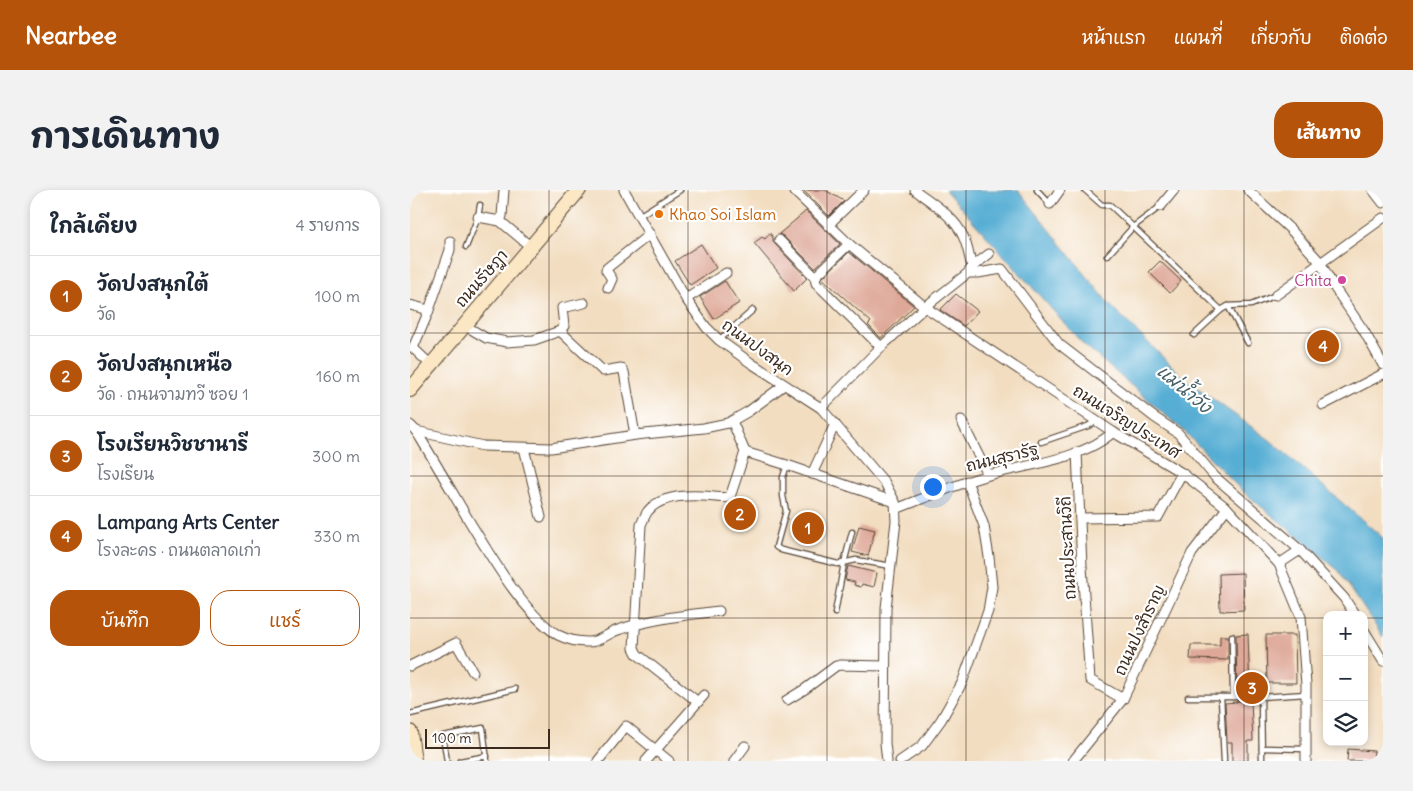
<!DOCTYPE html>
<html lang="th">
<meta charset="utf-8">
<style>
body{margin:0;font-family:Delius,"Playpen Sans Thai",sans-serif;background:#f2f2f3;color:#1f2937}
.controls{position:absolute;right:15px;bottom:15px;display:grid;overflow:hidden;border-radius:10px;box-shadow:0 2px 8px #0003}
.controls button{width:45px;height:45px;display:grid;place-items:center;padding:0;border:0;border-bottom:1px solid #e0e1e3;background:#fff;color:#1f2937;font:25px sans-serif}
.scale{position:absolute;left:15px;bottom:12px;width:125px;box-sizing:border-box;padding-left:5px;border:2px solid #3b2a1e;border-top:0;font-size:14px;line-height:18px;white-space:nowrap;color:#3b2a1e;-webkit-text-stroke:4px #fff;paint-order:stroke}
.you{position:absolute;left:522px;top:296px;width:18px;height:18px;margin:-12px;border:4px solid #fff;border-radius:50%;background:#1a73e8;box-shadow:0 0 0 8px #1a73e833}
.badge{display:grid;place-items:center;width:32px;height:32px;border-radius:50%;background:#b45309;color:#fff;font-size:16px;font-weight:700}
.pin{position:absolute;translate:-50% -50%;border:2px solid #fff;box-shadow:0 1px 5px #0006}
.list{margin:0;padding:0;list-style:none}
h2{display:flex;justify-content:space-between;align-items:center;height:65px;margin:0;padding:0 20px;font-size:21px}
h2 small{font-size:16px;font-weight:400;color:#747a83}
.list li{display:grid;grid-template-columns:32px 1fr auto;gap:15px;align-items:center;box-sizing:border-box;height:80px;padding:0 20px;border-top:1px solid #e0e1e3}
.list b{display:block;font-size:19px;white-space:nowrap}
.list p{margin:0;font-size:16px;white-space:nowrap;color:#747a83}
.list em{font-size:16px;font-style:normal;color:#747a83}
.actions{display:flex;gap:10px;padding:15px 20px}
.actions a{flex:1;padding:11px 0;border:1px solid #b45309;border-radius:20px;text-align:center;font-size:18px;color:#b45309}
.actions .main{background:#b45309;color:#fff}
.icon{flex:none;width:28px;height:28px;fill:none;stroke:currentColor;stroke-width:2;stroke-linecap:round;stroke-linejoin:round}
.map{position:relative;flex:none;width:973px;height:571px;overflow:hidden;border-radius:20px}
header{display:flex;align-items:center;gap:30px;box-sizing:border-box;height:70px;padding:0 25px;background:#b45309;color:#fff}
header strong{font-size:24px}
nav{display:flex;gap:28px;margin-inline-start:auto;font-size:18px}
.intro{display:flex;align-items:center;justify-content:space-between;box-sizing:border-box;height:120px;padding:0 30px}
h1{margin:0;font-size:35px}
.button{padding:12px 22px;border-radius:20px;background:#b45309;color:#fff;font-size:18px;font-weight:700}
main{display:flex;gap:30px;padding:0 30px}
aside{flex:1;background:#fff;border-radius:20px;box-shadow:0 2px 8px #0003}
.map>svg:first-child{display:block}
.water{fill:#57aed4;stroke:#496c79}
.building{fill:#dea898}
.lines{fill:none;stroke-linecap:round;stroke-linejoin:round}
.lane-casing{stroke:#564536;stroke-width:7}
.street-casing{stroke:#564536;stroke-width:11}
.secondary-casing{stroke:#564536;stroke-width:16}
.lane{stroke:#fff;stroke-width:4.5}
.street{stroke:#fff;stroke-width:9}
.secondary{stroke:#fbe7c3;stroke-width:14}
.grid{fill:none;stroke:#3b2a1e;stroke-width:1;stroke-opacity:0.55}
.food-dot{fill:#e8710a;stroke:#fff;stroke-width:2}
.hotel-dot{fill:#d1479c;stroke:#fff;stroke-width:2}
.labels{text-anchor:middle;stroke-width:4.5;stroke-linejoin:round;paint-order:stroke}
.food-label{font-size:16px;fill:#c56008;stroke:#fff;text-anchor:start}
.street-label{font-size:16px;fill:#3b2a1e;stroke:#fff}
.hotel-label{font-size:16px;fill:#b23c85;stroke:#fff;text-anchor:end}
.water-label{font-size:18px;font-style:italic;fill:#465f67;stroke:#fff}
</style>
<header>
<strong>Nearbee</strong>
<nav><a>หน้าแรก</a><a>แผนที่</a><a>เกี่ยวกับ</a><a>ติดต่อ</a></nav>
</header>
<div class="intro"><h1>การเดินทาง</h1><a class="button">เส้นทาง</a></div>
<main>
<aside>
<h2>ใกล้เคียง<small>4 รายการ</small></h2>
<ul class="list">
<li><span class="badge">1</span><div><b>วัดปงสนุกใต้</b><p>วัด</p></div><em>100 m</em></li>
<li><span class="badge">2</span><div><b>วัดปงสนุกเหนือ</b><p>วัด · ถนนจามทวี ซอย 1</p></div><em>160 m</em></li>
<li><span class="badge">3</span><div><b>โรงเรียนวิชชานารี</b><p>โรงเรียน</p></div><em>300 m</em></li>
<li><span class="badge">4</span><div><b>Lampang Arts Center</b><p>โรงละคร · ถนนตลาดเก่า</p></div><em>330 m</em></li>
</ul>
<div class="actions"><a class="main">บันทึก</a><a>แชร์</a></div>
</aside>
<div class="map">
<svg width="973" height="571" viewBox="0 0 973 571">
<rect width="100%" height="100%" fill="#fff"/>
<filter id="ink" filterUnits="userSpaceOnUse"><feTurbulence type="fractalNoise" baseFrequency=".02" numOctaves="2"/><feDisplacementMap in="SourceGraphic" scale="10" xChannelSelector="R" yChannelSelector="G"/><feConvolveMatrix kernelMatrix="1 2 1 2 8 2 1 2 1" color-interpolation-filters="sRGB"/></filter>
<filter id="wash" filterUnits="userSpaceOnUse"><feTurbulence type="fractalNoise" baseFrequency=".0096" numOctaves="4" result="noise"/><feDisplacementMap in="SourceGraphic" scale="20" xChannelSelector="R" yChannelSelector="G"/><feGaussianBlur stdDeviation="1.12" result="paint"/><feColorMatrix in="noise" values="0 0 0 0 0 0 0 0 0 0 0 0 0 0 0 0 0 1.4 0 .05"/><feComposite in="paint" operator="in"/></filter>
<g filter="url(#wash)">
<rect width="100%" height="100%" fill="#f2ddc0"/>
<polygon class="water" points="535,0 608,0 700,115 775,189 860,250 973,348 973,447 929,381 830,299 774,241 672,153"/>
<g id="blocks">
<g class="building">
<polygon points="393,0 415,0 434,11 419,26"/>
<polygon points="396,21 430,54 405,78 373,46 369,44"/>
<polygon points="360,43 363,48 363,51 365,54 397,88 384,101 344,53 352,47 355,49"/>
<polygon points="291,54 306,78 280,95 265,71"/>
<polygon points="439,62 504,116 471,148 458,135 461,132 412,88"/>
<polygon points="750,71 771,91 760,103 739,82"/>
<polygon points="315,91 329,113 304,129 290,107"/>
<polygon points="546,104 568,121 554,136 530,120"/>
<polygon points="328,310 338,313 331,337 322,334"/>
<polygon points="449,336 465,340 458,366 442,362"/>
<polygon points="438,376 467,383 464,397 452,394 451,397 444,395 445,392 435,390"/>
<polygon points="833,383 834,420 810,421 809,384"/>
<polygon points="838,444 840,503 827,503 826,445"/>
<polygon points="856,445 885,445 886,493 857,493"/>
<polygon points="810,446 818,446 818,470 780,469 781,455 810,455"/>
<polygon points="827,511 841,512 843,551 838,551 838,571 822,571 822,552 817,552 815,513 827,512"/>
<polygon points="938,559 964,561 963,571 937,571"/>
</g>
</g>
</g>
<g filter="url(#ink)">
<use href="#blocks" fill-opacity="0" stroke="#564536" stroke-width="1"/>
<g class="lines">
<g class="lane-casing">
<g id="lane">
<polyline points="627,0 640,14"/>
<polyline points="675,0 692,15 700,15 811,120"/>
<polyline points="229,26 270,0"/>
<polyline points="56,57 68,27 70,15"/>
<polyline points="697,66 723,37 751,16"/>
<polyline points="818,116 838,153"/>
<polyline points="784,145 811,120 818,116 841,115 866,105"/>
<polyline points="309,150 343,120"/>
<polyline points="631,252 678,236 686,231"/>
<polyline points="377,275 373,287 373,306 376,321 366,357 371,360 428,374 446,370 481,376"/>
<polyline points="425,423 434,373 442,342"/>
<polyline points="822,446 823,507"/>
<polyline points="778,507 811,507"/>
<polyline points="851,507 852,571"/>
<polyline points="0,524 105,499"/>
<polyline points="852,558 896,559"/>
<polyline points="37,571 33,546 73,538 77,571"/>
<polyline points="50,571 77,566"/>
<polyline points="814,571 811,507 851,507 896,504"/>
</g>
</g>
<g class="street-casing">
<g id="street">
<polyline points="214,0 276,109 296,137 309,150 341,173 411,218 475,293 485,312 486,331 476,418 475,553 477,571"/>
<polyline points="383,0 439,54 515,117 703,242 772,283 817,318 869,374 891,427 896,495 896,571"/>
<path d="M 505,0 C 523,14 544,26 553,46 C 558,56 559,67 562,77"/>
<polyline points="838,0 881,40 910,72 922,94 954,141 973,175"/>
<polyline points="963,0 973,13"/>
<polyline points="640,14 650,0"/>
<polyline points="751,16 764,0"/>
<polyline points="68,27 90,31 121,57"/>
<polyline points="90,31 92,26 94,0"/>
<polyline points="418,35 454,0"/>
<polyline points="369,50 405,87 406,93 471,157"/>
<polyline points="558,83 568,83 592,79 649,154 744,227 768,243 805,287 890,360 869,374"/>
<polyline points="405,87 439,54"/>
<polyline points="198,98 202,89 196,80 197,78 240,44"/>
<polyline points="866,105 973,28"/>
<polyline points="276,109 316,83"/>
<polyline points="0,115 15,119 18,123 3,158 21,175"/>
<polyline points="18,123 40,60 40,51"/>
<polyline points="54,135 76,148 97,152 124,150 150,141 193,181 211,178 214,182 225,245"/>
<polyline points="150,141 154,136 152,118 174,113"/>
<polyline points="913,215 973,184"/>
<polyline points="411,218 471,157 515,117 558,83 562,77 579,64"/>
<polyline points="551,230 578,285"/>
<polyline points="322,231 335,262"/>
<path d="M 0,235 L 6,241 C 24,270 41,300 58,329 C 80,365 112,422 148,445 C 156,449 168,452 177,452 C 189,453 198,443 208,440 C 240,429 276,425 309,421"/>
<polyline points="6,241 73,256 141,258 225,245 294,238 318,233 339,221 374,195"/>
<polyline points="114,258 131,327"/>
<polyline points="335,262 377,275 485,312"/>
<polyline points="667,262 672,377 680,490 713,509"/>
<polyline points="402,284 425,234"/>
<path d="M 486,319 C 515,308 544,295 575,286 C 614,275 673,270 703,242"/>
<polyline points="670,328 748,327 772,283"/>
<polyline points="890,360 934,408 945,425"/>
<polyline points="954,440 973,471"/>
<polyline points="0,476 46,453 63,482"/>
<polyline points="377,510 395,499 426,476 430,475 475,476"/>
<path d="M 288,512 L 227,464 L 224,458 L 231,335 C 233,330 235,325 238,321 C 250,306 275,305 293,306 C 302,306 311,309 320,307 L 335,262"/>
<polyline points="188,571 216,536 259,571"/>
<polyline points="236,571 294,505"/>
<polyline points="324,571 335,556"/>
<polyline points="490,571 512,556 531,530 552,493 578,421 582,397 579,367 574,336 557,291"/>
<polyline points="663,571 713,509 782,363 817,318"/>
</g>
</g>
<g class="secondary-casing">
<g id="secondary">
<polyline points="0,200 169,0"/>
<polyline points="0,542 4,571"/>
</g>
</g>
<use href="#lane" class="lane"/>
<use href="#street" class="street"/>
<use href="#secondary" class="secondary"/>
</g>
</g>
<path class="grid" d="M 139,0 L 139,571M 278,0 L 278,571M 417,0 L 417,571M 556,0 L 556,571M 695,0 L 695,571M 834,0 L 834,571M 0,143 L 973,143M 0,286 L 973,286M 0,428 L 917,428M 954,428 L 973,428"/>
<circle class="food-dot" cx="249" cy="24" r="5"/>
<circle class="hotel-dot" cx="932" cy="90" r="5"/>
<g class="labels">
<g class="food-label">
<text x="259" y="30">Khao Soi Islam</text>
</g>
<g class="street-label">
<text transform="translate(71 88) rotate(-49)" y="6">ถนนรัษฎา</text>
<text transform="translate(348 157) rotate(36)" y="6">ถนนปงสนุก</text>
<text transform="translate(717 231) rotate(32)" y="6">ถนนเจริญประเทศ</text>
<text transform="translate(592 267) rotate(-14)" y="6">ถนนสุรารัฐ</text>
<text transform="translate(657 358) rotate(-93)" y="6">ถนนประสานวิถี</text>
<text transform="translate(729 440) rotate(-65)" y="6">ถนนปงสำราญ</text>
</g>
<g class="hotel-label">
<text x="922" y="96">Chita</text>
</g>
<g class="water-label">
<text transform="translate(774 199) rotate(40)" y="6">แม่น้ำวัง</text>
</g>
</g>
</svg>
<div class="controls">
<button>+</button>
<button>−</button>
<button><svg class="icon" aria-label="layers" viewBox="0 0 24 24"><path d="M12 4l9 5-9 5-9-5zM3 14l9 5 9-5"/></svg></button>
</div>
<div class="scale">100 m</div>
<div class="you"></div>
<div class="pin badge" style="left:398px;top:338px">1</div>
<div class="pin badge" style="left:330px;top:324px">2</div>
<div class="pin badge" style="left:842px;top:498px">3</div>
<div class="pin badge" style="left:913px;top:156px">4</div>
</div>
</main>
